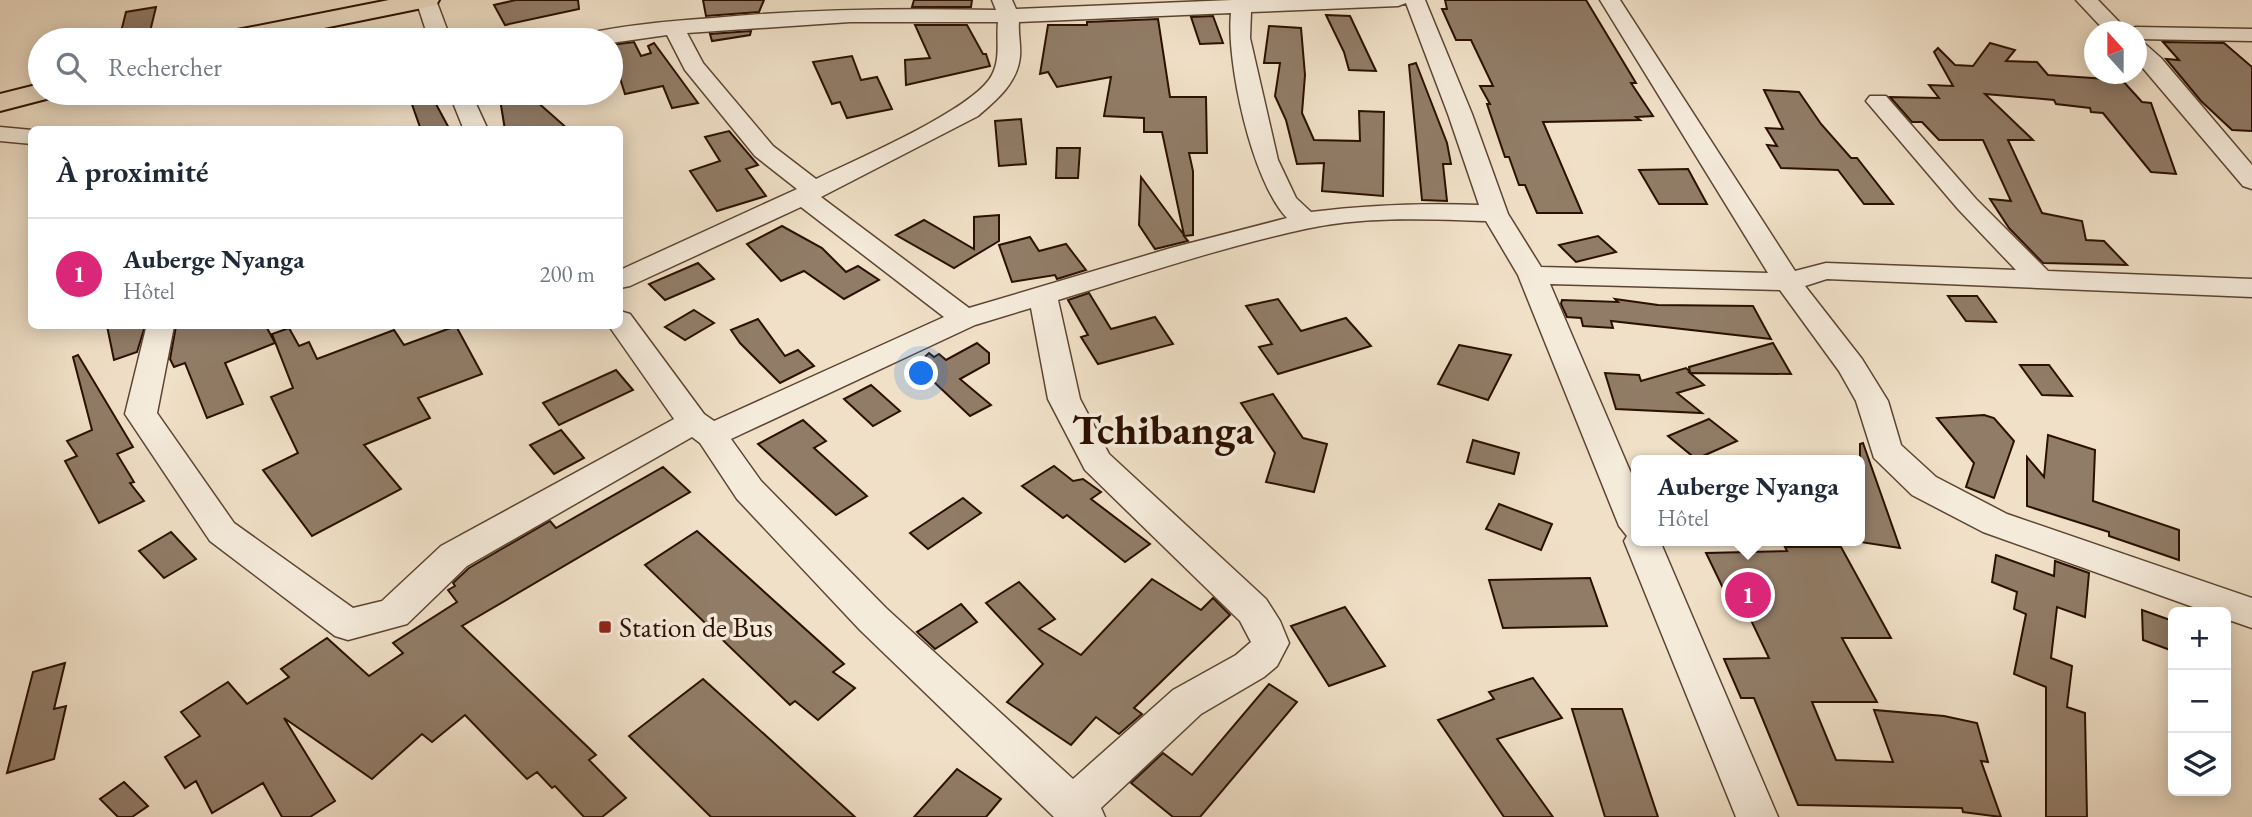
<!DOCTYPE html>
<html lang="fr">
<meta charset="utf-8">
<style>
body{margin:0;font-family:"EB Garamond",serif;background:#f2f2f3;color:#1f2937}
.controls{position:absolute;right:21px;bottom:21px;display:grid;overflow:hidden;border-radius:10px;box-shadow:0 4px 18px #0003}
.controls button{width:63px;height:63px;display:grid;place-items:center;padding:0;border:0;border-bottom:2px solid #e0e1e3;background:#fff;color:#1f2937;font:35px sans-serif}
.compass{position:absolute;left:2084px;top:21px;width:63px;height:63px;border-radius:50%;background:#fff;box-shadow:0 4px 18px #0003;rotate:339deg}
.you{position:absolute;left:922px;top:374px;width:24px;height:24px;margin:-18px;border:5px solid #fff;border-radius:50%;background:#1a73e8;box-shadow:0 0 0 10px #1a73e833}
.badge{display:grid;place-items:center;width:46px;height:46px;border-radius:50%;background:#db2777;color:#fff;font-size:23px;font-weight:700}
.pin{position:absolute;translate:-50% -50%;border:4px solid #fff;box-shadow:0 2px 7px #0006}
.popup{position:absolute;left:1631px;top:455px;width:234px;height:91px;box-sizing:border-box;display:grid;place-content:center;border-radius:10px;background:#fff;filter:drop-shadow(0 2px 5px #0005);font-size:23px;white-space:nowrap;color:#747a83}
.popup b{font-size:26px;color:#1f2937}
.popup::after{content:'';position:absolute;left:50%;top:100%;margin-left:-14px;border:14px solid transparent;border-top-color:#fff}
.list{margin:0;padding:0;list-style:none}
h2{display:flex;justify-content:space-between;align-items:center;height:91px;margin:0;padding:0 28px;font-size:30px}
h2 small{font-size:23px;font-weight:400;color:#747a83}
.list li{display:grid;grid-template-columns:46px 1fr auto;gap:21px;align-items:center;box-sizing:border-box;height:112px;padding:0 28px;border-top:2px solid #e0e1e3}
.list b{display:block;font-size:26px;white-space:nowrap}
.list p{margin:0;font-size:23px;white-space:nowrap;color:#747a83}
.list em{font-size:23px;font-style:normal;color:#747a83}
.icon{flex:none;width:38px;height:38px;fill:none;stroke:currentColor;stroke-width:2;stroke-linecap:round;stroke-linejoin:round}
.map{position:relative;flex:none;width:2252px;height:817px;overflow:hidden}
.search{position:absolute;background:#fff;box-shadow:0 4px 18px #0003;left:28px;top:28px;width:595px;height:77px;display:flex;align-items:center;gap:18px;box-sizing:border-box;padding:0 24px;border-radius:38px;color:#747a83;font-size:26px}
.panel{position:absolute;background:#fff;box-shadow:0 4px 18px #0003;left:28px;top:126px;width:595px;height:203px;border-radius:10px}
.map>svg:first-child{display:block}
.building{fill:#917c67;stroke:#2b1000;stroke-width:2}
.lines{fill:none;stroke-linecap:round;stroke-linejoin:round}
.minor-casing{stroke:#5c4432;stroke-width:3}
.major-casing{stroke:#2b1000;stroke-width:4}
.minor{fill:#f5ebdb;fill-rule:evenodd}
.major{fill:#f0e0c7;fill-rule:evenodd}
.poi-dot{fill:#8f2418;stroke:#f5ebdb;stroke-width:2.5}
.labels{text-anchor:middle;stroke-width:7;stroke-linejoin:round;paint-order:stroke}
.poi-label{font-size:28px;fill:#2b1000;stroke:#f5ebdb;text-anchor:start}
.town-label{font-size:42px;font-weight:bold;fill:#2b1000;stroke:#f5ebdb}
</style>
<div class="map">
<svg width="2252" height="817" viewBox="0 0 2252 817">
<rect width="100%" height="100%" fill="#f0e0c7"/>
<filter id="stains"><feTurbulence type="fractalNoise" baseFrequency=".00286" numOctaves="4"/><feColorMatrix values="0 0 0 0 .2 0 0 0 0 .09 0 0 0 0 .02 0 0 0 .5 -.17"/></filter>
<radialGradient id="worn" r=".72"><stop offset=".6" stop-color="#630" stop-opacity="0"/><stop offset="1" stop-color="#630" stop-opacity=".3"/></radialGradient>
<g class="building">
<polygon points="516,0 578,0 579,9 505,25 494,5"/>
<polygon points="703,0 764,0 759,12 706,16"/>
<polygon points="914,0 972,0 971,7 912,7"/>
<polygon points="1445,0 1586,0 1636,83 1631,83 1653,116 1636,117 1640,120 1543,122 1582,213 1537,213 1525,185 1519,185 1509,157 1505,157 1487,104 1490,104 1480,86 1493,86 1471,40 1456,40 1442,9 1447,9"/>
<polygon points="156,7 148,40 119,40 126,12"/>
<polygon points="1326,15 1350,16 1376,71 1349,70 1344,52"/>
<polygon points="1213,16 1223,43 1200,44 1191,17"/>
<polygon points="1158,19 1170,97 1206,97 1207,153 1189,153 1193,171 1193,235 1184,236 1188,241 1155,249 1139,225 1141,177 1184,235 1162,132 1144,132 1144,118 1104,116 1111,77 1057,87 1048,72 1040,74 1048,25 1087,25 1087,22"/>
<polygon points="915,25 967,25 983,54 986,54 990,66 906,85 905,60 930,58"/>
<polygon points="1269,26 1301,28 1305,75 1302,113 1314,140 1360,141 1359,111 1384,112 1383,196 1322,191 1324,163 1297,164 1286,120 1275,96 1280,63 1264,63"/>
<polygon points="751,31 750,35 712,41 710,34"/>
<polygon points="634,42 641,56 651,53 648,46 654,43 698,103 672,108 663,86 625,94 614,59 611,60 611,45"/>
<polygon points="2163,42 2224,43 2252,67 2252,131 2232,130 2201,101 2166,59 2179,60"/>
<polygon points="1990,43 2015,50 2006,61 2037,62 2048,75 2122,80 2142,102 2151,103 2176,174 2151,172 2103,113 2091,112 2090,108 2056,104 2054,100 1985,94 2033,140 2008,140 2042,213 2082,221 2086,240 2104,241 2127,265 2043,263 2009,228 1990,199 2011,201 1983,140 1939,140 1922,122 1912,122 1890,97 1939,98 1929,85 1953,86 1934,52 1938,48 1955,65 1973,66"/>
<polygon points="852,56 861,80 877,77 892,109 847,118 840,102 832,104 813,62"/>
<polygon points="1416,63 1447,143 1451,164 1443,164 1447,201 1422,200 1409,65"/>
<polygon points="1764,90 1799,92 1821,124 1851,158 1857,158 1893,204 1864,204 1838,170 1781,168 1767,145 1777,146 1766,128 1783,129"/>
<polygon points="408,93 430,93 450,130 421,130"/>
<polygon points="499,93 527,93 569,130 505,130"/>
<polygon points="1021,119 1026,164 999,166 995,121"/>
<polygon points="729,131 758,165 746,169 766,196 717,211 690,171 720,161 705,137"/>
<polygon points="1057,148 1080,148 1078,178 1056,178"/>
<polygon points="1688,169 1707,204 1659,204 1639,170"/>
<polygon points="999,215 999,241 954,268 896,235 924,220 974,249 974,217"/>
<polygon points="782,226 822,248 846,272 858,266 879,280 844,299 804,271 781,281 747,244"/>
<polygon points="1598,236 1616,252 1576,262 1559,245"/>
<polygon points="1030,237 1039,251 1066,244 1086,270 1057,279 1055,275 1012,282 999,245"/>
<polygon points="698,263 714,279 665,300 649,284"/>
<polygon points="1089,293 1111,329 1155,317 1173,344 1098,364 1081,337 1088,335 1068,300"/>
<polygon points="1948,296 1977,296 1996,322 1966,321"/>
<polygon points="1278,299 1301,331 1346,318 1371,346 1278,374 1259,347 1272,344 1246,306"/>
<polygon points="1615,299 1658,305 1753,306 1771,339 1611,321 1613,328 1583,326 1581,318 1567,317 1561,304 1562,300 1618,302"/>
<polygon points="694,310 714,323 685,340 665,327"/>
<polygon points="758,319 785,356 798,350 814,366 780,383 740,343 731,330"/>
<polygon points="107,326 145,326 137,352 114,360"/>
<polygon points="176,326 266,326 275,343 225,363 243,404 207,418 185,363 174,367 170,359"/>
<polygon points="456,326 482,374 418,398 430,418 364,445 401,489 312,536 263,470 298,453 271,397 293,388 272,334 289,328 299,346 309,342 317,359 394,330 404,345"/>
<polygon points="977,343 989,353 989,363 960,379 991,405 970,416 916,365 929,353 934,357 939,354 946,360"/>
<polygon points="1773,343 1791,374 1690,373 1704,385 1677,393 1702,413 1616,409 1605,373 1639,375 1641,381 1686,368 1690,372 1689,367"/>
<polygon points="1459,345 1511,355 1488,400 1438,384"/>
<polygon points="78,355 133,447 117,454 134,482 130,483 144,501 99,523 65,461 77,456 67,441 92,430 73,357"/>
<polygon points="2020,365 2049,365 2072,396 2042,395"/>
<polygon points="616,370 633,390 559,425 543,403"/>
<polygon points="871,385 900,411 873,426 844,399"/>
<polygon points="1273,394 1303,438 1327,444 1314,492 1266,482 1275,453 1241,403"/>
<polygon points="1984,415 1994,418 2014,441 1994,498 1966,487 1974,463 1937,418"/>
<polygon points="1709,419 1737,441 1696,459 1668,436"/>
<polygon points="803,420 826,441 814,448 867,496 836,515 758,444"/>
<polygon points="561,430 584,458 554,474 530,445"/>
<polygon points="2048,435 2095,450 2093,501 2179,530 2179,560 2109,536 2109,532 2027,506 2027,457 2044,477"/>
<polygon points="1473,440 1519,453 1514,474 1467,462"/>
<polygon points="1863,443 1900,548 1860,542 1860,444"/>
<polygon points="1054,466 1073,481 1083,479 1101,492 1091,499 1150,544 1125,562 1067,515 1063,518 1022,486"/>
<polygon points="663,467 690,492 462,626 596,755 589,760 626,798 602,817 584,817 555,786 552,788 537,772 527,779 465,715 432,742 422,734 372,779 284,718 335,801 310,817 282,817 263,783 212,813 196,781 185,788 165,757 200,736 181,712 228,682 247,704 289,677 281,669 327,638 369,676 403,653 393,643 457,602 448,590 455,586 453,583 469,568 550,521 556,528"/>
<polygon points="963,498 981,513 928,549 910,533"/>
<polygon points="1499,504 1552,524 1541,550 1486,529"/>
<polygon points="697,531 844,664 833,672 855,688 818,720 795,701 790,705 645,565"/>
<polygon points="171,532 196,559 164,578 139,551"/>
<polygon points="1785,547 1841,547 1891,638 1842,638 1877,702 1812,702 1836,760 1893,762 1874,710 1944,716 1977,723 1988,762 1981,761 2001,817 1963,812 1962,808 1798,805 1754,698 1741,698 1724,659 1769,658 1750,618 1738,619 1706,553 1787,551"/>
<polygon points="1996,555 2054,576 2055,561 2089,573 2085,617 2057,607 2051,658 2072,666 2067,707 2085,713 2087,817 2046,817 2046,687 2014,674 2026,614 2014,609 2017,592 1992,582"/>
<polygon points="1590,578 1607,626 1503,628 1489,580"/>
<polygon points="1152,579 1201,610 1213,598 1230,615 1134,708 1142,714 1119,734 1096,717 1071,745 1007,702 1043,664 986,603 1019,582 1055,619 1039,629 1081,655"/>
<polygon points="961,604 977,622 935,649 917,632"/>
<polygon points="1345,607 1385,666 1329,686 1291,626"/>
<polygon points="2142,610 2173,621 2173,651 2143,640"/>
<polygon points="65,663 54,709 66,706 54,759 7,773 33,672"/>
<polygon points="1533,678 1562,718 1497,739 1553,817 1504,817 1438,720 1494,699 1489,692"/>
<polygon points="703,679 774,743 855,817 711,817 629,736"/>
<polygon points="1269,684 1297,702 1200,817 1173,817 1131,783 1163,753 1192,775"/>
<polygon points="1572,709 1622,709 1658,817 1605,817"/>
<polygon points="957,769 1001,799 986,817 914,817"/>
<polygon points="124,782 148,806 132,817 118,817 100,799"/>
</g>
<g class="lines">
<g class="minor-casing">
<g id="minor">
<polygon points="416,0 436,0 451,40 429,40"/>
<path d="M 992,0 L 1012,0 L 1016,9 L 1232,0 L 1425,0 L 1472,114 L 1508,214 L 1541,267 L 1768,273 L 1600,0 L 1620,0 L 1795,271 L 1826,263 L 2016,270 L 1958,209 L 1866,101 L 1870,96 L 1886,96 L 1976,199 L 2048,271 L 2252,279 L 2252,297 L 1827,279 L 1805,286 L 1862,359 L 1888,401 L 1901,445 L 1936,477 L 2007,514 L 2252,598 L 2252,628 L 2226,619 L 2226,612 L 2207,612 L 1983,532 L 1912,495 L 1874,458 L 1856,401 L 1839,371 L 1780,290 L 1550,284 L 1636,485 L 1636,541 L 1660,541 L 1778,817 L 1736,817 L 1624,541 L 1627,536 L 1619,526 L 1518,275 L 1486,221 C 1426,219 1364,216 1305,229 C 1222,247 1140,275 1058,300 L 1080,399 L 1109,454 L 1266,599 L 1280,621 L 1289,643 L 1277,666 L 1264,677 L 1201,714 L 1101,808 L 1105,817 L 1054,817 L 860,630 L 737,499 L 700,443 L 692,437 L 467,566 L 407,624 L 348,640 L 335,636 L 210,541 L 125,414 L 146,328 L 148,326 L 174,326 L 157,413 L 234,523 L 353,608 L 382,601 L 441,546 L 674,419 L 609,326 L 620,326 L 620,311 L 630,314 L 704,414 L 714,421 L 944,317 L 801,207 L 630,286 L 620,288 L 620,270 L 797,189 L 755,156 L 685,70 L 667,35 L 611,43 L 611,40 L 577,40 L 580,35 C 623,25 669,21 713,18 C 807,9 901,8 996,10 ZM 1406,3 L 1448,114 L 1479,205 C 1422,203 1368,205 1311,212 L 1296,198 L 1278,160 L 1250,38 L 1251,12 L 1398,6 ZM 1231,13 C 1226,62 1252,182 1287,218 L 1171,248 L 969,308 L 821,197 L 978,116 C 997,100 1018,82 1020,56 C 1021,45 1018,33 1019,22 ZM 850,22 L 998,22 C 996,40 1001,58 992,75 C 975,109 855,160 816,179 L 773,146 L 703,63 L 687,33 ZM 1031,308 L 1048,399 L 1085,470 L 1240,621 L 1251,642 L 1236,655 L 1173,690 L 1073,779 L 886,608 L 761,481 L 731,439 L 975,325 Z"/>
<polygon points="2076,0 2098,0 2127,30 2136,27 2252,29 2252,41 2136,39 2136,32 2106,32"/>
<polygon points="2136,42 2144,43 2161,58 2252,165 2252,189 2243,186 2136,60"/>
<polygon points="449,93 471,93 488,130 464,130"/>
<polygon points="0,127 32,130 32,144 0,141"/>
</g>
</g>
<g class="major-casing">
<g id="major">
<polygon points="389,0 439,0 436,5 427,7 265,40 214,40 218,34 227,32"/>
<polygon points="40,84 40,93 53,93 50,98 0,111 0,94"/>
</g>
</g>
<use href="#minor" class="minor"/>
<use href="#major" class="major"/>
</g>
<rect class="poi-dot" x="598" y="620" width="14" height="14" rx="3.5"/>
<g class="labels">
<g class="poi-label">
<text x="619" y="637">Station de Bus</text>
</g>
<g class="town-label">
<text x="1163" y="444">Tchibanga</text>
</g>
</g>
<rect width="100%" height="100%" filter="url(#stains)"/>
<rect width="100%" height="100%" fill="url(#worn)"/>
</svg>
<div class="controls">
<button>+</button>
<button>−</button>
<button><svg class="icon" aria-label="layers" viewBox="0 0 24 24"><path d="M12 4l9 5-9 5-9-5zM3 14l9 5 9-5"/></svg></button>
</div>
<svg class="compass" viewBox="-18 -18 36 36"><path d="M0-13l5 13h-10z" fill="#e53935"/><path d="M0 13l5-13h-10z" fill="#747a83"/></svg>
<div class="you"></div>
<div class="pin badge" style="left:1748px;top:595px">1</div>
<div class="popup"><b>Auberge Nyanga</b>Hôtel</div>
<div class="search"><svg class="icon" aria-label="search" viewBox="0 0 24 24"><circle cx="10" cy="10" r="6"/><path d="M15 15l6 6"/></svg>Rechercher</div>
<section class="panel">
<h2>À proximité<small></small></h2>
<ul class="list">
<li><span class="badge">1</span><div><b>Auberge Nyanga</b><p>Hôtel</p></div><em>200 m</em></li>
</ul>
</section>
</div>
